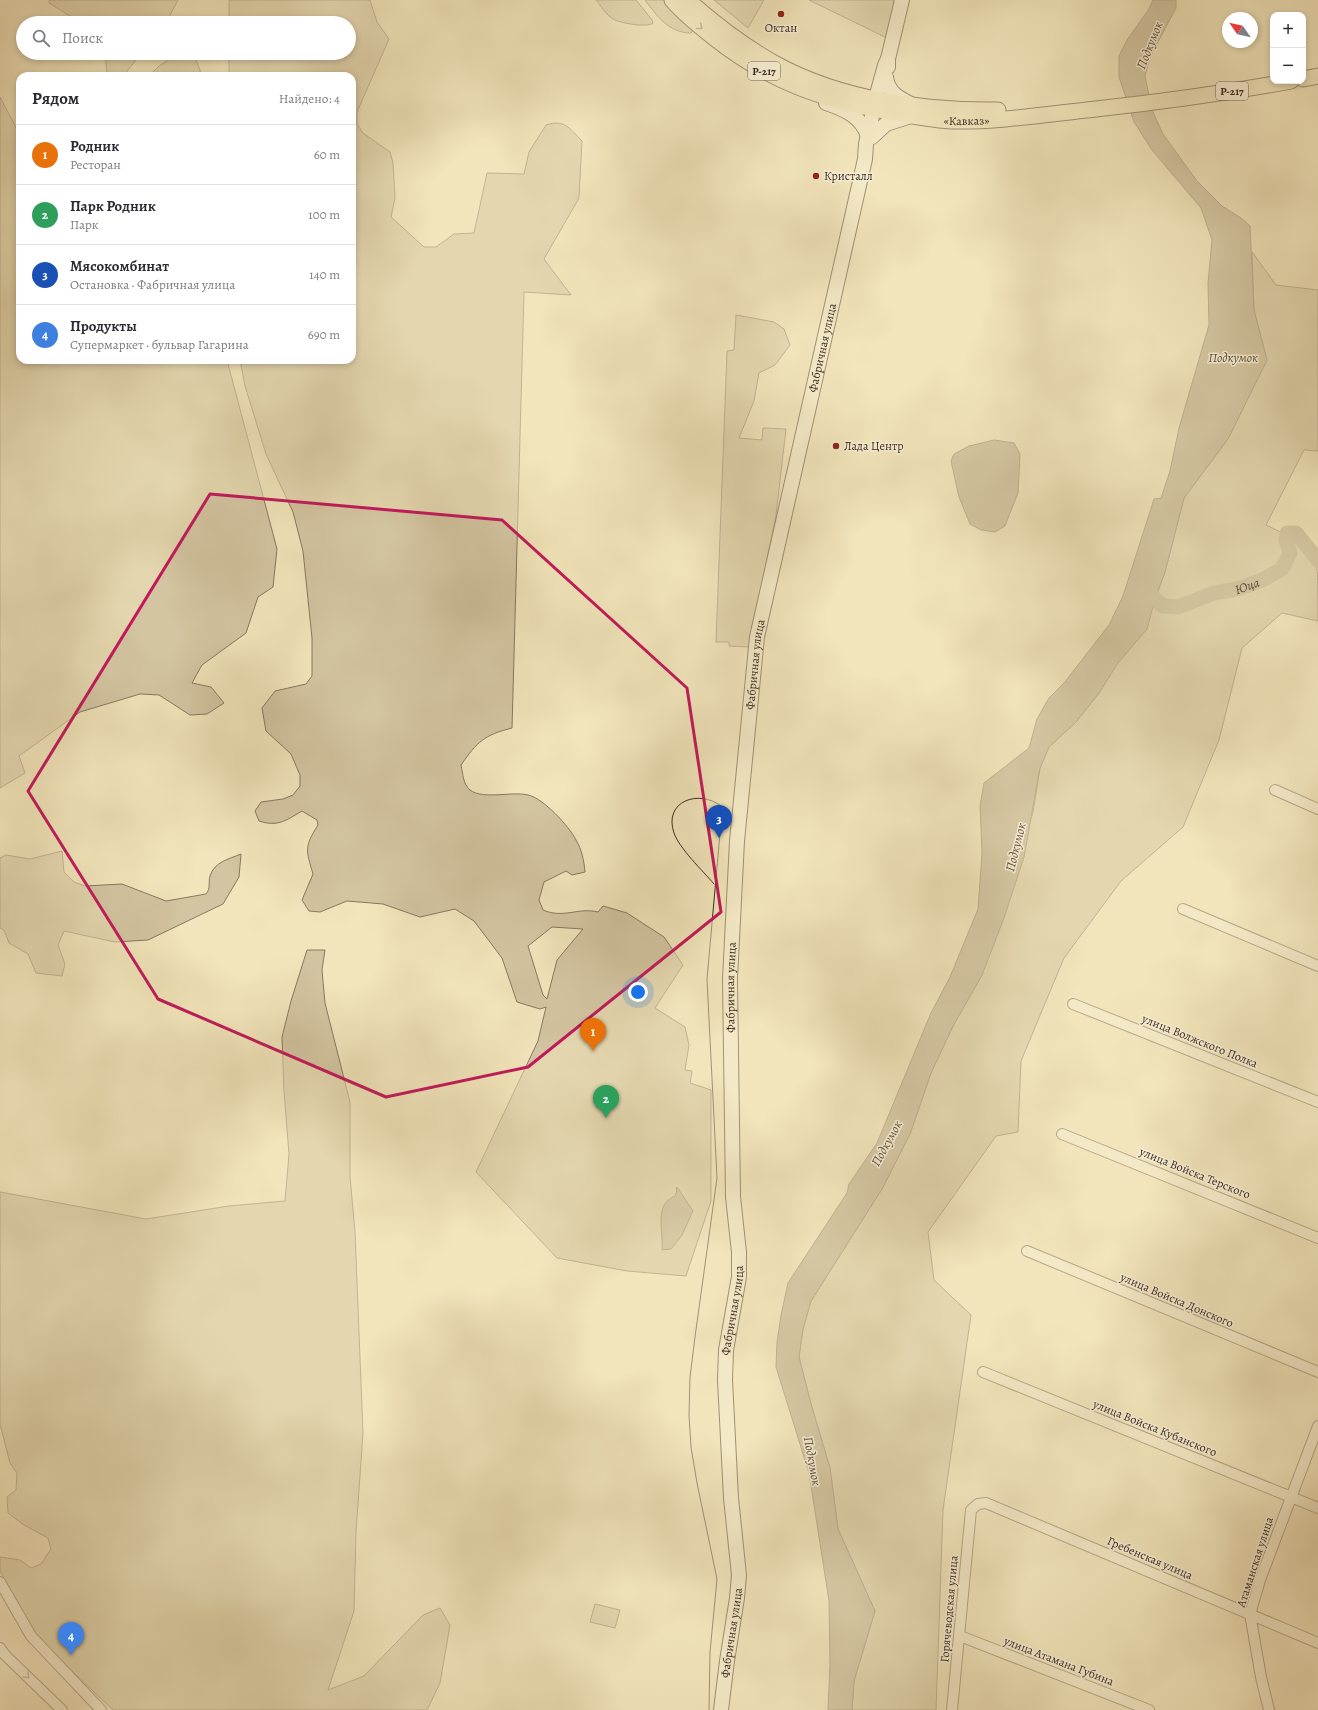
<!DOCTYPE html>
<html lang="ru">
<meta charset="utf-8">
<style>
body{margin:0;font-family:Alegreya,serif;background:#f7f7f7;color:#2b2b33}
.controls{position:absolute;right:12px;top:12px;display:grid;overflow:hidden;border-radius:8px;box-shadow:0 2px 6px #0003}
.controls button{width:36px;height:36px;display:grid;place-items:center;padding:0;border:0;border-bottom:1px solid #e1e1e2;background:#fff;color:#2b2b33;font:20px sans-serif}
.compass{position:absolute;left:1222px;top:12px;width:36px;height:36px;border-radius:50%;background:#fff;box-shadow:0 2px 6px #0003;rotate:304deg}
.you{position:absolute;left:638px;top:992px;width:14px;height:14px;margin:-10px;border:3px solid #fff;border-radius:50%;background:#1a73e8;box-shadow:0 0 0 6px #1a73e833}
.badge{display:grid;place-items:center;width:26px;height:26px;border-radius:50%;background:#db2777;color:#fff;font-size:13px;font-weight:700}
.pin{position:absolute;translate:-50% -33px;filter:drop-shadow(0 1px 2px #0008)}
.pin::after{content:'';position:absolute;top:21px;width:14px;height:12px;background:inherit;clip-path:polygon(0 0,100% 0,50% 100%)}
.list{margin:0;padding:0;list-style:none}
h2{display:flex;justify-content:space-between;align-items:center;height:52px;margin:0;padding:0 16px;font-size:17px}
h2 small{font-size:13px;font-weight:400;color:#7c7c81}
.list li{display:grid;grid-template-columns:26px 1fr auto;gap:12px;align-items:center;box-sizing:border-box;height:60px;padding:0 16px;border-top:1px solid #e1e1e2}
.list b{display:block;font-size:15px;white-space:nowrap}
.list p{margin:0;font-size:13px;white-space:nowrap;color:#7c7c81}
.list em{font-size:13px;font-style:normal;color:#7c7c81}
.icon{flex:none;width:22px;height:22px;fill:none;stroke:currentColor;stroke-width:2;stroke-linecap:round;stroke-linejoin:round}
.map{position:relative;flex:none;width:1318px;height:1710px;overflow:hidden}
.search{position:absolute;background:#fff;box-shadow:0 2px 6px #0003;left:16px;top:16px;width:340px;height:44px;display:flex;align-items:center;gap:10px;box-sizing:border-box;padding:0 14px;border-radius:22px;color:#7c7c81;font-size:15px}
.panel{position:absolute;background:#fff;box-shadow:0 2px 6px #0003;left:16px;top:72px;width:340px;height:292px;border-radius:12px}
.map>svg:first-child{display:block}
.green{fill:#d3c5a1;stroke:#877862;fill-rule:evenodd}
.water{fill:#b4a687;stroke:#84755f}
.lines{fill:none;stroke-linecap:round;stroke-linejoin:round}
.river{stroke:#b4a687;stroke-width:15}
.street-casing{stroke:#695a49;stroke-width:12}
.secondary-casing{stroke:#3b2b23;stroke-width:16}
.primary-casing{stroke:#3b2b23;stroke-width:17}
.street{stroke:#f7eed3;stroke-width:10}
.secondary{stroke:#f7eed3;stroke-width:14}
.primary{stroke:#f2e5bb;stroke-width:15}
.tram{stroke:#3b2b23;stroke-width:1}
.oneway{stroke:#96886f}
.oneway2{stroke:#998c7b}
.marked{fill:none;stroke:#c2185b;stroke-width:3;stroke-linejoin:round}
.poi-dot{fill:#8f2418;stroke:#f7eed3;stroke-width:1.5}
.labels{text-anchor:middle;stroke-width:3;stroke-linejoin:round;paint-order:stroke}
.shield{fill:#f7eed3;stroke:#736658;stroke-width:1}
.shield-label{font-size:11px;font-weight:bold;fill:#3b2b23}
.poi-label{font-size:12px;fill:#3b2b23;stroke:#f7eed3;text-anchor:start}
.street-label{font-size:12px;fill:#3b2b23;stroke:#f7eed3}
.water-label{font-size:13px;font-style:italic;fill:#5f5041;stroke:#f7eed3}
</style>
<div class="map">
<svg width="1318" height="1710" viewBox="0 0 1318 1710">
<rect width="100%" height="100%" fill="#f2e5bb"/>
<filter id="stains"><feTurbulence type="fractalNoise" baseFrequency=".005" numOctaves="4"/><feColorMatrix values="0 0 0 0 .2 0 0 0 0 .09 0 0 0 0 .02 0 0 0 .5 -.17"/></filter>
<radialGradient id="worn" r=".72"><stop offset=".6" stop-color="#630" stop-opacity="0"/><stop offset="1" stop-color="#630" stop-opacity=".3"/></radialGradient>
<g class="green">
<polygon points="49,0 178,0 166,23 81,23 49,3"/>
<path d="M 229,0 L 370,0 L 377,22 L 389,39 L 357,112 L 357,124 L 363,133 L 390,152 L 393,163 L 395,198 L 391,217 L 424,247 L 436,247 L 454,234 L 474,233 L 487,173 L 524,174 L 529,152 L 546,125 C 565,119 569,128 582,141 L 579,198 L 544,259 L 571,295 L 524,292 L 512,728 C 484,735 477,742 461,765 C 463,774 463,784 470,790 C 483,800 512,791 528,795 C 543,798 569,826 576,840 C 582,850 584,861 585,872 L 572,875 L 566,871 L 544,882 L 539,900 L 543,910 C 564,919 578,907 598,912 L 603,906 L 627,913 L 664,937 L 683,965 L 655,1008 L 685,1027 L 689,1045 L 685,1070 L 692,1071 L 690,1083 L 711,1090 L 711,1201 L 686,1276 L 627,1271 L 557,1258 L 476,1172 L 538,1041 L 546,1007 L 540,1009 L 517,1002 L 502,958 L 474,921 L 455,909 L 420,917 L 383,904 L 347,901 L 320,912 L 309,911 L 302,900 L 313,874 C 306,850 304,847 318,825 L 317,820 L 302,811 C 285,821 278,827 259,821 L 255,811 L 261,802 L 283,799 L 293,795 L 300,786 L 300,775 L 291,754 L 266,731 L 262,708 L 275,691 L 306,684 L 312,676 L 312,638 L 303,551 L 293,512 L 266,454 L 245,386 L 240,360 L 352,360 L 352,76 L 229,76 L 229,53 L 349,53 L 349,23 L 229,23 ZM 552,927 L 583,929 L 557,960 L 547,999 L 543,995 L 528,946 Z"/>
<path d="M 596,0 L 636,0 L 652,20 L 653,23 C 648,28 619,23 613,19 C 606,15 601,6 596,0 Z"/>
<path d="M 645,0 L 663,0 L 693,30 L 691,33 C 669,33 657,16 645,0 Z"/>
<polygon points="714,0 764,0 748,28"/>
<polygon points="809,0 898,0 889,39"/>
<polygon points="105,53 142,53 123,76 105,76 107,74"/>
<polygon points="191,53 193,53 200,70 201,76 149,76 159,66 175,56"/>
<polygon points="0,97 20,135 20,360 227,360 277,549 273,587 258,597 246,633 202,665 192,683 211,687 224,703 207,714 190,715 159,695 140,694 80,712 19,756 25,773 0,788"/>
<path d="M 1252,252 L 1276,285 L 1318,290 L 1318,451 L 1304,450 L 1266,525 C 1287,535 1308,544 1317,568 C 1318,574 1318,611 1318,621 L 1282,613 L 1242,648 L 1219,740 L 1183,827 L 1121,881 L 1064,958 L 1021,1061 L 1018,1132 L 996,1136 L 928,1232 L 934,1280 L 971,1315 L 943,1510 L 936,1710 L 852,1710 L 854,1681 L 875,1611 L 838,1529 L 830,1468 L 811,1404 L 799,1357 L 803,1329 L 811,1301 L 882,1189 L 910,1134 L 931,1073 L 953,1026 L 982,975 L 1033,812 L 1040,768 L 1049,747 L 1076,722 L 1099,693 L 1155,599 L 1165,572 L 1184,498 L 1228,439 L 1267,360 L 1254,310 Z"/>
<polygon points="736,315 774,322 784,329 790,345 775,365 759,373 754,401 739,438 762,440 763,428 786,429 776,515 749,647 729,646 729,642 716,642 727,351 734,350"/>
<path d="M 62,851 L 64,872 L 74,882 L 85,886 L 122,884 L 166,901 L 206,894 C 211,888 208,883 210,876 C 214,862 229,859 241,854 L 239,877 L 223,904 L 148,940 L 115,942 L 64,931 L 58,945 L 65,964 L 62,976 L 36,973 L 28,954 L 9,943 L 4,930 L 0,928 L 0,858 L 6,855 L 30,859 Z"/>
<polygon points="307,950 325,950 322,970 325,1003 350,1102 350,1176 355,1232 363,1433 356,1532 354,1611 328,1690 364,1676 423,1615 440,1608 450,1625 440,1683 427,1710 113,1710 36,1637 0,1571 0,1557 20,1560 31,1568 41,1564 51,1549 48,1538 24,1525 8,1513 7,1497 16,1490 17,1473 10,1463 0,1424 0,1192 146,1219 229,1206 285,1201 289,1154 284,1091 282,1037 291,1001"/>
<polygon points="595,1604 620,1610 615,1628 590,1622"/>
</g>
<g class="water">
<polygon points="1153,0 1176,0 1176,8 1150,57 1145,76 1152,110 1163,134 1197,181 1222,206 1241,218 1250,226 1254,310 1267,360 1228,439 1184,498 1165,572 1155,599 1147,629 1118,663 1099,693 1076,722 1049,747 1040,768 1024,857 1004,918 982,975 953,1026 931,1073 910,1134 882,1189 811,1301 803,1329 799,1357 811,1404 830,1468 838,1529 875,1611 854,1681 852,1710 828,1710 830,1665 829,1601 809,1473 776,1367 777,1342 781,1315 788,1283 847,1193 849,1184 877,1143 931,1013 950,977 978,909 982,853 980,806 984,783 1029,748 1037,719 1049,698 1064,683 1109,625 1123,596 1154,499 1161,498 1170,471 1179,428 1209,325 1208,283 1212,240 1201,208 1152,150 1134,122 1119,77 1119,56 1127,40 1149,9"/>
<polygon points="994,440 1014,443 1020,454 1018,493 1005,526 995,532 981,530 970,524 959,497 951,461 954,454 969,446"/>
<path d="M 677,1187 L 693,1211 L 682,1235 L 671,1249 L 662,1250 C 664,1233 653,1204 675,1196 L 677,1191 L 676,1188 Z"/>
</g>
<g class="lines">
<path class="river" id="s1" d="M 1140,586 L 1163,606 L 1178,607 L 1214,593 L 1237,589 L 1262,580 L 1282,569 L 1290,553 L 1286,540 L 1287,533 L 1296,533 L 1318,560"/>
<g class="street-casing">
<g id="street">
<polyline points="1275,790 1318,809"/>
<polyline points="1183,909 1318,966"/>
<polyline points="1073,1004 1318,1102"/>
<polyline points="1062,1134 1318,1238"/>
<polyline points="1027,1251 1318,1372"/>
<polyline points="983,1372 1318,1508"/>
<polyline points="0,1582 31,1636 101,1710"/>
<polyline points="960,1636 1149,1710"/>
<polyline points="0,1648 5,1655 62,1710"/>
<polyline points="952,1710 971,1510 978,1504 986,1503 1318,1643"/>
<polyline points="1269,1710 1261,1677 1250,1614 1260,1580 1318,1426"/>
</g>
</g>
<g class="secondary-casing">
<g id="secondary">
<polyline points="888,67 888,59 902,0"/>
<path d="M 886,77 C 888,92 898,98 911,104"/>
<path d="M 826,103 C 844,109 861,116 868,136"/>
<polyline points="872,137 886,124 911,116"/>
<path id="s2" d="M 721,1710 L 727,1661 L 737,1598 L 739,1575 L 731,1498 L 725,1380 L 726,1350 L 739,1277 L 739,1252 L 733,1197 L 730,979 L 737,841 L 757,637 L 865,159 L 866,144 L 876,98 L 885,65 L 888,59"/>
</g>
</g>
<g class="primary-casing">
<g id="primary">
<path id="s3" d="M 672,0 C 684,14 699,26 713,37 C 768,81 822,100 890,112 C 910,116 931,120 951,121 C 999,122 1048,114 1096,109 C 1161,102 1226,93 1291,81"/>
<path d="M 688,0 C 715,24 745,47 776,64 C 842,100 925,111 998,110"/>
<polyline points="1303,79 1318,76"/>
</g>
</g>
<use href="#street" class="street"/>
<use href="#secondary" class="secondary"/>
<use href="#primary" class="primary"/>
<path class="tram" d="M 709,1710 L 710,1652 L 717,1579 L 697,1483 L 691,1447 L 689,1415 L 690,1377 L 695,1337 L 717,1178 L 707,979 L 722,811 L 721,806 C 699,789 663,801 674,833 C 679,848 703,871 714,884"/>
</g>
<defs><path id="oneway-chevron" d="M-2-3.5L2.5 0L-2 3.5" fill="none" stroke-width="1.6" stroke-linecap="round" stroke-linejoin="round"/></defs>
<use class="oneway" href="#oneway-chevron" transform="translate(700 27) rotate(38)"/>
<use class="oneway2" href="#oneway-chevron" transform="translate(27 1676) rotate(44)"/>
<path d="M0 0H1318V1710H0ZM 210,494 L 502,520 L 687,688 L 721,912 L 528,1067 L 386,1097 L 158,999 L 28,791 Z" fill="#f2e5bb" fill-opacity=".55" fill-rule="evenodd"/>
<path class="marked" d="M 210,494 L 502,520 L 687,688 L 721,912 L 528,1067 L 386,1097 L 158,999 L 28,791 Z"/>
<g class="poi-dot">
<circle cx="781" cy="14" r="4"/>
<circle cx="816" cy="176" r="4"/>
<circle cx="836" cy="446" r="4"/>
</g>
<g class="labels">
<g class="shield">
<rect x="748" y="62" width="32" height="18" rx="3"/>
<rect x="1216" y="82" width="32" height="18" rx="3"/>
</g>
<g class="shield-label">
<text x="764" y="75">Р-217</text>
<text x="1232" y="95">Р-217</text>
</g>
<g class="poi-label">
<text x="781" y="32" text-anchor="middle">Октан</text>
<text x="824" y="180">Кристалл</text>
<text x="844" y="450">Лада Центр</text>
</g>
<g class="street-label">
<text dy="4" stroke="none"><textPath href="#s3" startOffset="327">«Кавказ»</textPath></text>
<text dy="4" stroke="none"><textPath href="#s2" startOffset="1374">Фабричная улица</textPath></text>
<text dy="4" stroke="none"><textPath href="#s2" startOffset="1050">Фабричная улица</textPath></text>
<text dy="4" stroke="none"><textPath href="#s2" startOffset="726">Фабричная улица</textPath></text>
<text transform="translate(1200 1041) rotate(22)" y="4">улица Волжского Полка</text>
<text transform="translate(1195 1173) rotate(22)" y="4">улица Войска Терского</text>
<text transform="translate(1177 1300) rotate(23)" y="4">улица Войска Донского</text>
<text dy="4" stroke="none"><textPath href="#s2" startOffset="402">Фабричная улица</textPath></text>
<text transform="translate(1155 1428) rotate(22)" y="4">улица Войска Кубанского</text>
<text transform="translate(1150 1558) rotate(23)" y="4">Гребенская улица</text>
<text transform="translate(1255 1562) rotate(-72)" y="4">Атаманская улица</text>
<text transform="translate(949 1609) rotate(-85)" y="4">Горячеводская улица</text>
<text dy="4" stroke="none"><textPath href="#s2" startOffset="78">Фабричная улица</textPath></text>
<text transform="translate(1059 1661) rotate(21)" y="4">улица Атамана Губина</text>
</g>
<g class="water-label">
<text transform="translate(1149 45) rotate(-68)" y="5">Подкумок</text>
<text x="1233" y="362">Подкумок</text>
<text dy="5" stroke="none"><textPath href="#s1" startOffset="118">Юца</textPath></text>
<text transform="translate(1015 847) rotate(-76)" y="5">Подкумок</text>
<text transform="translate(886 1143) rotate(-61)" y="5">Подкумок</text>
<text transform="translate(813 1461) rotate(80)" y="5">Подкумок</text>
</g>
</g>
<rect width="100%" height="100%" filter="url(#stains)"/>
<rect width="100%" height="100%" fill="url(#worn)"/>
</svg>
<div class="controls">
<button>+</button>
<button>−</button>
</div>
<svg class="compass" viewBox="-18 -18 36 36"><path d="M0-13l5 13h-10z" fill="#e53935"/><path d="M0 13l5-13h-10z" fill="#7c7c81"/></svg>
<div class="you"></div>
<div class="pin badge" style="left:593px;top:1051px;background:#e8710a">1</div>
<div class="pin badge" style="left:606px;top:1118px;background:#2e9e5b">2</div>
<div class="pin badge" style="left:719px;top:838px;background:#1a4fb4">3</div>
<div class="pin badge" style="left:71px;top:1655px;background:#3f7fe0">4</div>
<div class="search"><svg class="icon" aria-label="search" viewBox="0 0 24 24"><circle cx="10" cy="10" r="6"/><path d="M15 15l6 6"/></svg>Поиск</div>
<section class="panel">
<h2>Рядом<small>Найдено: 4</small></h2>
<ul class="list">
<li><span class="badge" style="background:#e8710a">1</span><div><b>Родник</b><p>Ресторан</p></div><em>60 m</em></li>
<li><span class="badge" style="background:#2e9e5b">2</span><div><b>Парк Родник</b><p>Парк</p></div><em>100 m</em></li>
<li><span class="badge" style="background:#1a4fb4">3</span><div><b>Мясокомбинат</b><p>Остановка · Фабричная улица</p></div><em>140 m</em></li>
<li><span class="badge" style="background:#3f7fe0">4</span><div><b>Продукты</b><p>Супермаркет · бульвар Гагарина</p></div><em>690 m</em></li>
</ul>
</section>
</div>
